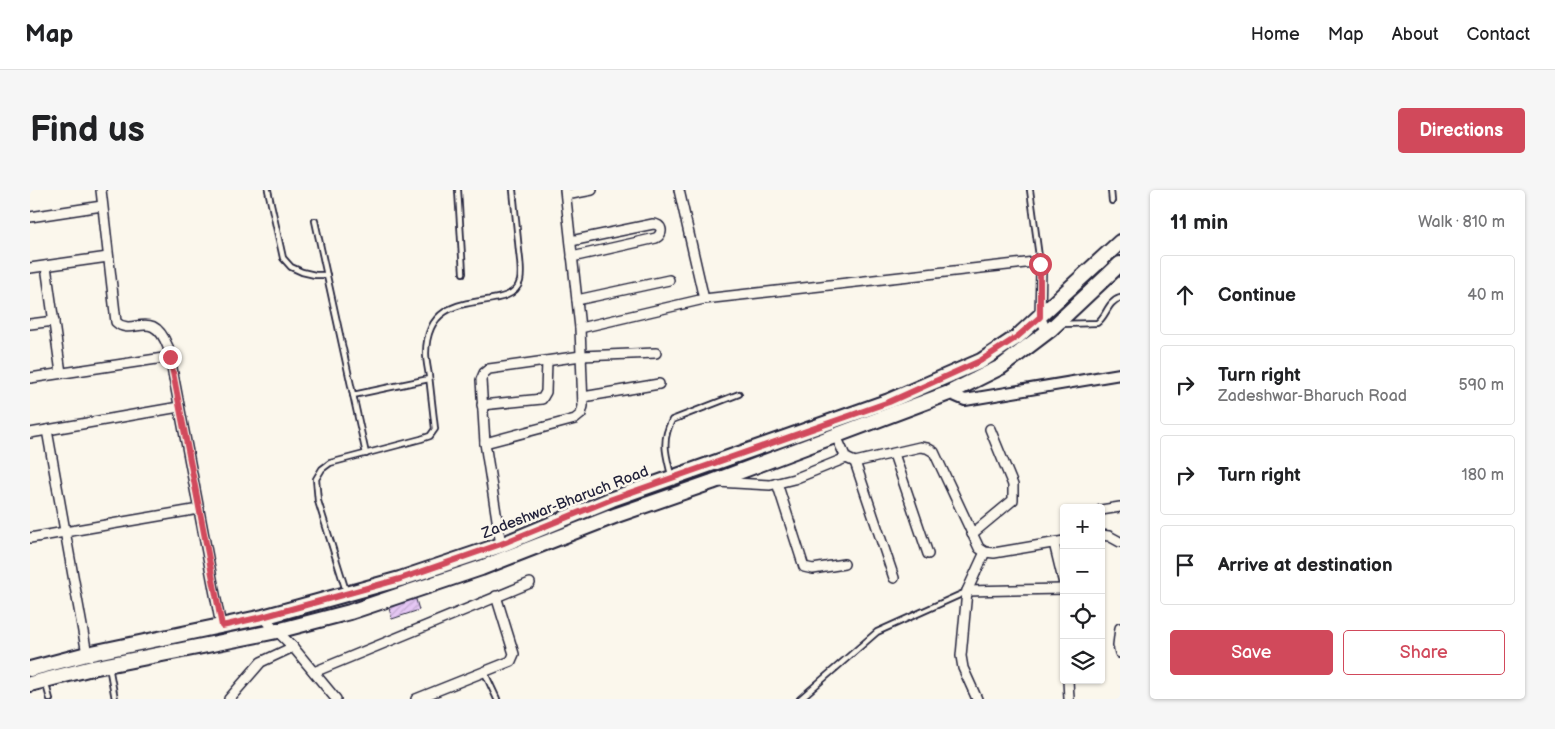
<!DOCTYPE html>
<meta charset="utf-8">
<style>
body{margin:0;font-family:"Balsamiq Sans",sans-serif;background:#f6f6f6;color:#202124}
.controls{position:absolute;right:15px;bottom:15px;display:grid;overflow:hidden;border-radius:5px;box-shadow:0 1px 4px #0004}
.controls button{width:45px;height:45px;display:grid;place-items:center;padding:0;border:0;border-bottom:1px solid #e0e0e0;background:#fff;color:#202124;font:25px sans-serif}
.stop{position:absolute;width:15px;height:15px;margin:-11px;border:4px solid #d1495b;border-radius:50%;background:#fff}
.stop.end{background:#d1495b;border-color:#fff;box-shadow:0 1px 5px #0008}
.list{margin:0;padding:0;list-style:none}
h2{display:flex;justify-content:space-between;align-items:center;height:65px;margin:0;padding:0 20px;font-size:21px}
h2 small{font-size:16px;font-weight:400;color:#757577}
.list li{display:grid;grid-template-columns:32px 1fr auto;gap:15px;align-items:center;box-sizing:border-box;height:80px;margin:0 10px 10px;padding:0 10px;border:1px solid #e0e0e0;border-radius:5px}
.list b{display:block;font-size:19px;white-space:nowrap}
.list p{margin:0;font-size:16px;white-space:nowrap;color:#757577}
.list em{font-size:16px;font-style:normal;color:#757577}
.actions{display:flex;gap:10px;padding:15px 20px}
.actions a{flex:1;padding:11px 0;border:1px solid #d1495b;border-radius:5px;text-align:center;font-size:18px;color:#d1495b}
.actions .main{background:#d1495b;color:#fff}
.icon{flex:none;width:28px;height:28px;fill:none;stroke:currentColor;stroke-width:2;stroke-linecap:round;stroke-linejoin:round}
.map{position:relative;flex:none;width:1090px;height:509px;overflow:hidden;border-radius:5px}
header{display:flex;align-items:center;gap:30px;box-sizing:border-box;height:70px;padding:0 25px;background:#fff;border-bottom:1px solid #e0e0e0}
header strong{font-size:24px}
nav{display:flex;gap:28px;margin-inline-start:auto;font-size:18px}
.intro{display:flex;align-items:center;justify-content:space-between;box-sizing:border-box;height:120px;padding:0 30px}
h1{margin:0;font-size:35px}
.button{padding:12px 22px;border-radius:5px;background:#d1495b;color:#fff;font-size:18px;font-weight:700}
main{display:flex;gap:30px;padding:0 30px}
aside{flex:1;background:#fff;border-radius:5px;box-shadow:0 1px 4px #0004}
.map>svg:first-child{display:block}
.building{fill:url(#building-hatch);stroke:#22223b}
.lines{fill:none;stroke-linecap:round;stroke-linejoin:round}
.service-casing{stroke:#22223b;stroke-width:8}
.minor-casing{stroke:#22223b;stroke-width:12}
.tertiary-casing{stroke:#22223b;stroke-width:14}
.primary-casing{stroke:#22223b;stroke-width:18}
.service{stroke:#fbf7ec;stroke-width:4.5}
.minor{stroke:#fbf7ec;stroke-width:9}
.tertiary{stroke:#fbf7ec;stroke-width:10}
.primary{stroke:#fbf7ec;stroke-width:14}
.route{stroke:#d1495b;stroke-width:6}
.labels{text-anchor:middle;stroke-width:5;stroke-linejoin:round;paint-order:stroke}
.street-label{font-size:15px;fill:#22223b;stroke:#fbf7ec}
</style>
<header>
<strong>Map</strong>
<nav><a>Home</a><a>Map</a><a>About</a><a>Contact</a></nav>
</header>
<div class="intro"><h1>Find us</h1><a class="button">Directions</a></div>
<main>
<div class="map">
<svg width="1090" height="509" viewBox="0 0 1090 509">
<defs>
<pattern id="building-hatch" width="6" height="6" patternUnits="userSpaceOnUse" patternTransform="scale(1.25)"><rect width="6" height="6" fill="#e5c7f4"/><path d="M-1 1l2-2M0 6l6-6M5 7l2-2" fill="none" stroke="#c4abd2"/></pattern>
</defs>
<rect width="100%" height="100%" fill="#fbf7ec"/>
<filter id="ink" filterUnits="userSpaceOnUse"><feTurbulence type="fractalNoise" baseFrequency=".02" numOctaves="2"/><feDisplacementMap in="SourceGraphic" scale="10" xChannelSelector="R" yChannelSelector="G"/><feConvolveMatrix kernelMatrix="1 2 1 2 8 2 1 2 1" color-interpolation-filters="sRGB"/></filter>
<g filter="url(#ink)">
<polygon class="building" points="385,406 389,420 362,429 358,415"/>
<g class="lines">
<g class="service-casing">
<g id="service">
<polyline points="238,0 253,68 261,77 272,82 285,85 297,85"/>
<polyline points="428,0 433,83"/>
<polyline points="1000,0 1010,74"/>
<polyline points="1081,0 1082,11"/>
<polyline points="285,31 336,264"/>
<path d="M 1031,134 L 1067,133 C 1077,126 1077,112 1090,108"/>
<polyline points="323,205 399,189"/>
<path d="M 641,285 C 636,264 631,251 642,230 L 709,204"/>
<path d="M 316,401 L 288,311 L 286,289 L 292,279 L 300,273 L 391,249 L 400,246 L 405,239 C 403,221 401,204 399,186 C 398,179 396,171 396,163 C 397,89 481,127 490,91 C 492,82 490,70 489,61 C 487,40 485,20 483,0"/>
<polyline points="79,476 85,509"/>
<polyline points="454,481 467,509"/>
<polyline points="15,491 20,509"/>
<polyline points="770,509 847,442 936,402"/>
</g>
</g>
<g class="minor-casing">
<g id="minor">
<path d="M 71,0 L 86,132 C 103,148 122,116 138,157 L 191,436"/>
<polyline points="649,0 674,109"/>
<polyline points="536,5 562,0"/>
<polyline points="0,27 72,16"/>
<path d="M 541,51 L 623,34 C 632,34 634,43 626,48 L 542,67"/>
<polyline points="16,76 31,183"/>
<polyline points="0,78 78,67"/>
<polyline points="547,110 639,90"/>
<polyline points="0,134 24,131"/>
<polyline points="550,138 674,109 1004,72 1010,74 1011,79 1010,127 1017,142"/>
<polyline points="0,188 140,167"/>
<polyline points="553,207 629,194"/>
<polyline points="452,215 512,209 516,202 517,171"/>
<polyline points="17,240 57,464"/>
<polyline points="0,243 149,217"/>
<polyline points="806,246 816,268 825,272 890,257 897,258 904,262 949,358 955,362 964,363 1034,351"/>
<polyline points="455,253 545,229 551,224 553,216 550,138 535,0"/>
<polyline points="864,264 898,364"/>
<polyline points="825,272 864,388"/>
<polyline points="687,292 740,295 764,289 816,268"/>
<polyline points="747,293 774,377 783,379 814,374"/>
<polyline points="1071,320 1090,317"/>
<polyline points="942,344 983,310 983,295 960,239"/>
<polyline points="1071,345 1079,346 1090,352"/>
<polyline points="0,348 169,319"/>
<polyline points="1024,353 1034,394"/>
<polyline points="471,355 455,253 451,190 454,183 459,179 551,166 626,163"/>
<polyline points="937,401 1034,399"/>
<polyline points="233,427 263,457 306,509"/>
<polyline points="1090,438 1088,455 1090,463"/>
<polyline points="284,482 500,393"/>
<polyline points="1038,490 1039,509"/>
<polyline points="199,509 231,472 263,457"/>
<polyline points="386,509 481,471 484,464 466,406"/>
<polyline points="947,509 933,478 931,466 937,401 955,362"/>
</g>
</g>
<g class="tertiary-casing">
<polyline id="tertiary" points="919,203 935,210 1090,184"/>
</g>
<g class="primary-casing">
<g id="primary">
<polyline points="0,479 57,464 233,427 370,389 471,355 582,309 859,211 951,171 987,147 1090,52"/>
<polyline points="0,494 62,478 247,441 320,422 451,378 587,325 682,292 919,203 971,177 1021,139 1090,74"/>
</g>
</g>
<use href="#service" class="service"/>
<use href="#minor" class="minor"/>
<use href="#tertiary" class="tertiary"/>
<use href="#primary" class="primary"/>
</g>
</g>
<g class="lines" filter="url(#ink)">
<polyline class="route" points="140,167 192,436 232,427 370,389 471,354 582,309 859,212 950,171 987,147 1010,127 1010,74"/>
</g>
<g class="labels">
<g class="street-label">
<text transform="translate(535 312) rotate(-21)" y="5">Zadeshwar-Bharuch Road</text>
</g>
</g>
</svg>
<div class="controls">
<button>+</button>
<button>−</button>
<button><svg class="icon" aria-label="locate" viewBox="0 0 24 24"><circle cx="12" cy="12" r="6"/><path d="M12 2v4M12 18v4M2 12h4M18 12h4"/></svg></button>
<button><svg class="icon" aria-label="layers" viewBox="0 0 24 24"><path d="M12 4l9 5-9 5-9-5zM3 14l9 5 9-5"/></svg></button>
</div>
<div class="stop" style="left:1010px;top:74px"></div>
<div class="stop end" style="left:140px;top:167px"></div>
</div>
<aside>
<h2>11 min<small>Walk · 810 m</small></h2>
<ul class="list">
<li><svg class="icon" aria-label="ahead" viewBox="0 0 24 24"><path d="M12 20V5M6 11l6-6 6 6"/></svg><div><b>Continue</b></div><em>40 m</em></li>
<li><svg class="icon" aria-label="right" viewBox="0 0 24 24"><path d="M7 20v-9h11M14 6l5 5-5 5"/></svg><div><b>Turn right</b><p>Zadeshwar-Bharuch Road</p></div><em>590 m</em></li>
<li><svg class="icon" aria-label="right" viewBox="0 0 24 24"><path d="M7 20v-9h11M14 6l5 5-5 5"/></svg><div><b>Turn right</b></div><em>180 m</em></li>
<li><svg class="icon" aria-label="arrive" viewBox="0 0 24 24"><path d="M6 21V4h12l-3 4 3 4H6"/></svg><div><b>Arrive at destination</b></div></li>
</ul>
<div class="actions"><a class="main">Save</a><a>Share</a></div>
</aside>
</main>
